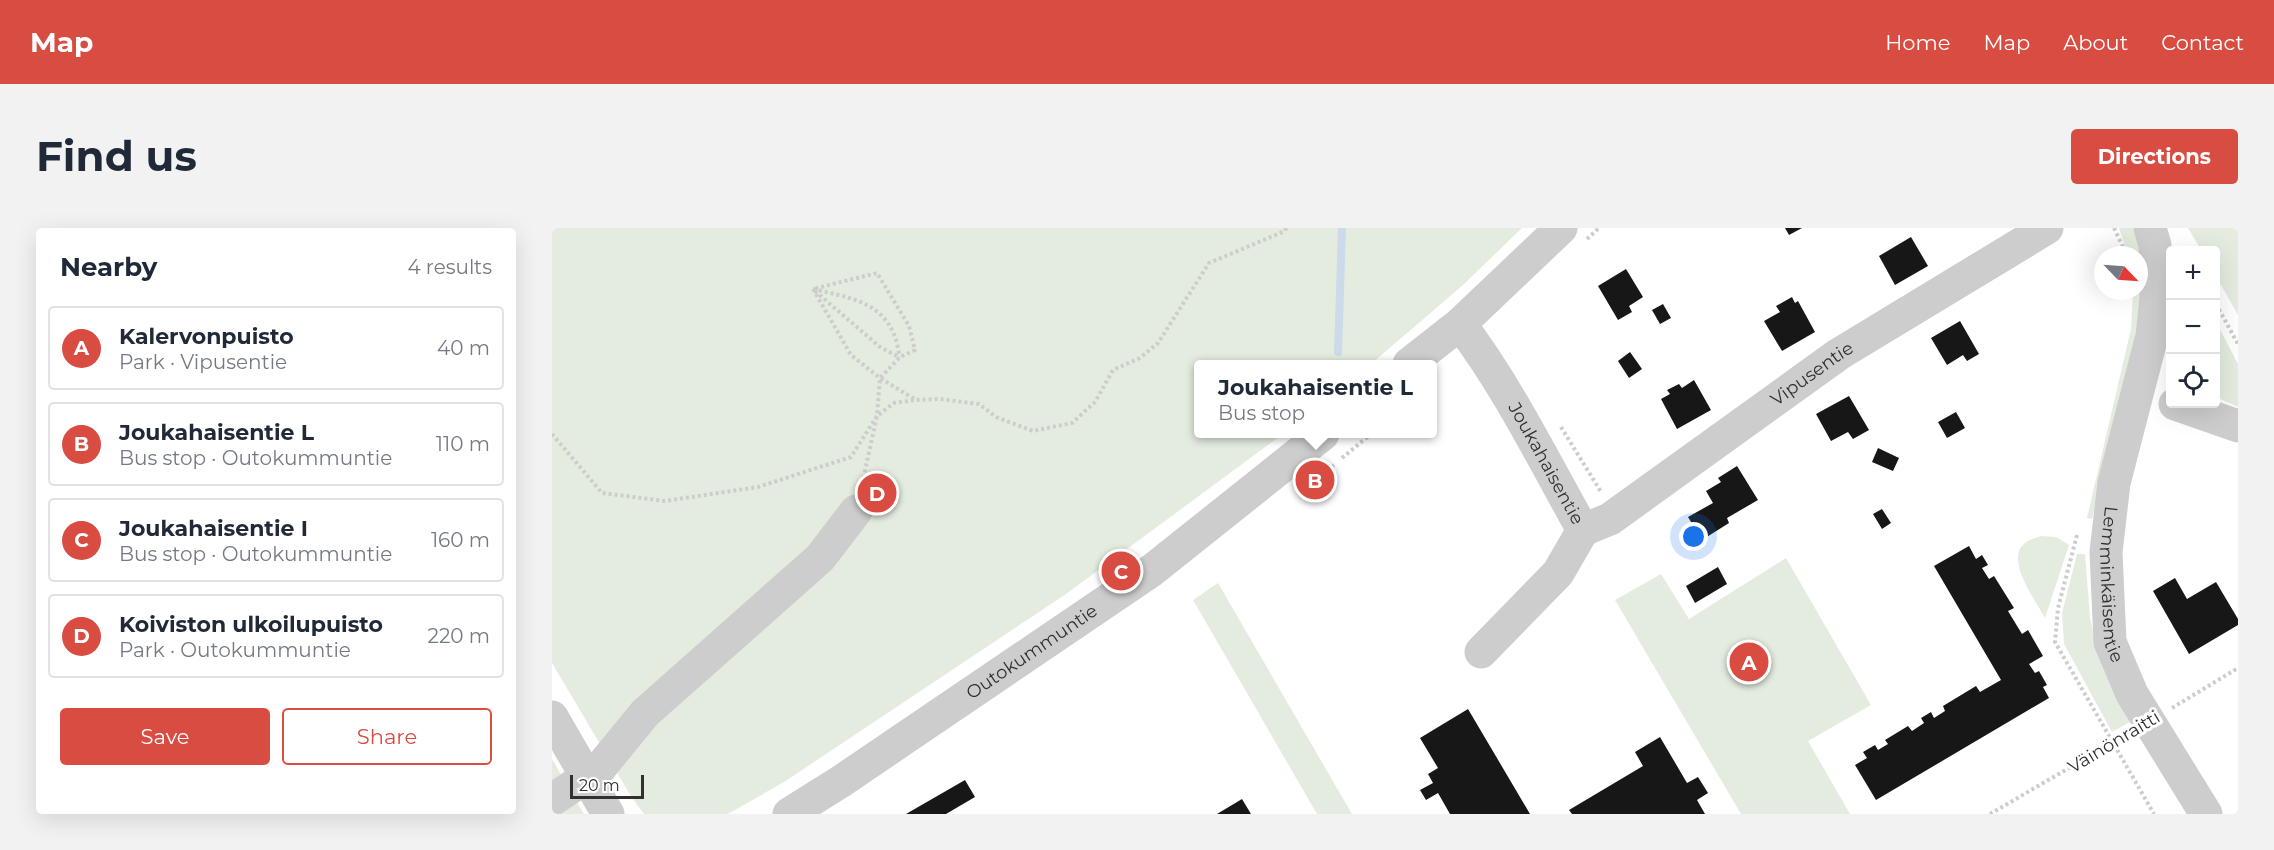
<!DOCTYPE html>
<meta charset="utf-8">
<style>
body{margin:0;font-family:Montserrat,sans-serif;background:#f2f2f3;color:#1f2937}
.controls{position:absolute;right:18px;top:18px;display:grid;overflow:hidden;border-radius:6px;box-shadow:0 6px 24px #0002}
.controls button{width:54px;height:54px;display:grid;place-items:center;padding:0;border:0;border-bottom:2px solid #e0e1e3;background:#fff;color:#1f2937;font:30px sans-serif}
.compass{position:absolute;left:1542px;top:18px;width:54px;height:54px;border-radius:50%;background:#fff;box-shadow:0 6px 24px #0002;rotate:115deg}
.scale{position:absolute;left:18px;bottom:15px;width:74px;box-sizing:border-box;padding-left:6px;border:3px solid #303030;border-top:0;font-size:16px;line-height:21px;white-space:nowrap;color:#303030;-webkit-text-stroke:4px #fff;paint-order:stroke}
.you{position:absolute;left:1142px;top:309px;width:21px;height:21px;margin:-15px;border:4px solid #fff;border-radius:50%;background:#1a73e8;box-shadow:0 0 0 9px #1a73e833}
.badge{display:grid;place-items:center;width:39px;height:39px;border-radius:50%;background:#d84c41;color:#fff;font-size:20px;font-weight:700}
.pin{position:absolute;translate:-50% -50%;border:3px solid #fff;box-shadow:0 2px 6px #0006}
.popup{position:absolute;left:642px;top:132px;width:243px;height:78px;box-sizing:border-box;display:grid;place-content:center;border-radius:6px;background:#fff;filter:drop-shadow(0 2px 4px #0005);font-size:20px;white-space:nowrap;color:#747a83}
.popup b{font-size:22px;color:#1f2937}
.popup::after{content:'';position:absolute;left:50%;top:100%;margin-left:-12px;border:12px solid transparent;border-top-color:#fff}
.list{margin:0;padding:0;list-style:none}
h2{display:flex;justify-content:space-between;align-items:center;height:78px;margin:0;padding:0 24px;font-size:26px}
h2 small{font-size:20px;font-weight:400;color:#747a83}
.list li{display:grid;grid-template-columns:39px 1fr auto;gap:18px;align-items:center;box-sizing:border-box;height:84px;margin:0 12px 12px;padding:0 12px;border:2px solid #e0e1e3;border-radius:6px}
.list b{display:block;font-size:22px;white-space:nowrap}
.list p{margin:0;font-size:20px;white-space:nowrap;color:#747a83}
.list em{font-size:20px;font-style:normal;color:#747a83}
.actions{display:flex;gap:12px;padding:18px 24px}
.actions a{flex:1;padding:14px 0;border:2px solid #d84c41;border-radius:6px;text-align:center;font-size:21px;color:#d84c41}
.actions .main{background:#d84c41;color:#fff}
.icon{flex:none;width:33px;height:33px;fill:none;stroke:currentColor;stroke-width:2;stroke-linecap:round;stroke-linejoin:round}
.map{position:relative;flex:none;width:1686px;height:586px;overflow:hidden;border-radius:6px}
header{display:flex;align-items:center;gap:36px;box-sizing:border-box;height:84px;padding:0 30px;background:#d84c41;color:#fff}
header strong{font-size:28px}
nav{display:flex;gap:33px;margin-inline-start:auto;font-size:21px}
.intro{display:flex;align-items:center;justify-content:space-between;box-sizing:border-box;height:144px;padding:0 36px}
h1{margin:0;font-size:42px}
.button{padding:15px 27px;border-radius:6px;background:#d84c41;color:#fff;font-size:21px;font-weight:700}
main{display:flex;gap:36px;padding:0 36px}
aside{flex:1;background:#fff;border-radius:6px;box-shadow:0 6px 24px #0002}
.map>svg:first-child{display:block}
.green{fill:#e4ecdf}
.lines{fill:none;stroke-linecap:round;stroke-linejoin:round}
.stream{stroke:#cddaea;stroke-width:8}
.building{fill:#171717}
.path{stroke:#cdcdcd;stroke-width:4;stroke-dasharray:3 3;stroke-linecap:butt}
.minor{stroke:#cdcdcd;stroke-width:33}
.labels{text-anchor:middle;stroke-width:6;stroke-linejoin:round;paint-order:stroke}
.street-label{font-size:18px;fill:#303030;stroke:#fff}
</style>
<header>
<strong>Map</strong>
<nav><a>Home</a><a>Map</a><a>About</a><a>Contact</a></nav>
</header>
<div class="intro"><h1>Find us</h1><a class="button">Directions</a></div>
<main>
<aside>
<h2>Nearby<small>4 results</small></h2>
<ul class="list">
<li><span class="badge">A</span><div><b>Kalervonpuisto</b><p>Park · Vipusentie</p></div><em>40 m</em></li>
<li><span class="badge">B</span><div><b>Joukahaisentie L</b><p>Bus stop · Outokummuntie</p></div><em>110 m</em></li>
<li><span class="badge">C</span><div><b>Joukahaisentie I</b><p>Bus stop · Outokummuntie</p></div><em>160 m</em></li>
<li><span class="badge">D</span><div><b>Koiviston ulkoilupuisto</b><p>Park · Outokummuntie</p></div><em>220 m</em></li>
</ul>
<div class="actions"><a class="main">Save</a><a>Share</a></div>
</aside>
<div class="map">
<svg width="1686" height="586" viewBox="0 0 1686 586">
<rect width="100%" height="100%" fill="#fff"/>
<g class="green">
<polygon points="0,0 970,0 911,57 819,136 646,136 646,206 731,206 514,366 232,554 176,586 92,586 80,570 0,435"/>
<polygon points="1567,0 1583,0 1584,2 1592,52 1587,105 1540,291 1535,290 1579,101 1581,63 1587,63 1587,27 1576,27"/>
<polygon points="1636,0 1686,0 1686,87 1664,48 1664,22 1649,22"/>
<polygon points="1664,94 1686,136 1686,179 1664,169"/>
<path d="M 1489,308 L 1504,309 L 1517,317 L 1493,390 C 1484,373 1453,332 1472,316 C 1476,312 1484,310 1489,308 Z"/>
<polygon points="1525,326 1533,326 1538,389 1545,423 1578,494 1560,504 1512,416 1510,385"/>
<polygon points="1234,330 1319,477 1256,513 1298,586 1189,586 1063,372 1109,346 1137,391"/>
<polygon points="666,355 800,586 765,586 641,372"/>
<polygon points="0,531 32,586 0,586"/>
</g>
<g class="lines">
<polyline class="stream" points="786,124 790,0"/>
</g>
<g class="building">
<polygon points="1233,0 1250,0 1237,7"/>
<polygon points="1359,9 1376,38 1343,57 1327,28"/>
<polygon points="1074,41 1091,69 1077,78 1080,84 1066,92 1046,58"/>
<polygon points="1240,69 1243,75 1246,73 1263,104 1230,123 1212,93 1228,84 1224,78"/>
<polygon points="1111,76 1119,90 1108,96 1100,82"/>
<polygon points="1408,93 1427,126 1415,133 1411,127 1395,137 1379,110"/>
<polygon points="1078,124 1090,141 1077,150 1066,133"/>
<polygon points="1142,152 1159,182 1125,201 1109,171 1118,166 1115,162 1127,156 1130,160"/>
<polygon points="1297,168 1317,202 1301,211 1296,204 1279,213 1264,186"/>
<polygon points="1404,184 1413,200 1395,210 1386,194"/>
<polygon points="1326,220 1347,230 1341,243 1320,234"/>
<polygon points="1185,238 1206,272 1175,290 1177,295 1150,312 1136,289 1161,275 1154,263 1169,254 1166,250"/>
<polygon points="1330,281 1339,295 1330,301 1321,286"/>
<polygon points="1417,318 1424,331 1430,327 1436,337 1430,340 1437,351 1442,348 1462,380 1456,383 1470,406 1476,402 1491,428 1477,436 1483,445 1487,443 1495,457 1491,459 1497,470 1324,572 1303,537 1315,530 1311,524 1323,517 1326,522 1336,516 1333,512 1356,498 1360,503 1372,495 1369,490 1379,484 1382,490 1393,483 1391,478 1424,458 1428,464 1449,452 1382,338"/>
<polygon points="1166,339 1175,356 1143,375 1134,358"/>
<polygon points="1623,350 1635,371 1664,354 1686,391 1686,397 1637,426 1601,363"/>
<polygon points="916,481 978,586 898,586 886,565 874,572 868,562 881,555 876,546 886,540 868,510"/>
<polygon points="1108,509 1135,555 1146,549 1156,565 1145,572 1153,586 1020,586 1017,582 1091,538 1083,524"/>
<polygon points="413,552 423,569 394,586 354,586"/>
<polygon points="690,571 699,586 665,586"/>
</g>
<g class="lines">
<g class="path">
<polyline points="1562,0 1572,21"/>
<polyline points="1035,11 1047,0"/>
<polyline points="261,61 299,127 328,150 364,172 388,171 427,176 444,189 481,203 520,195 543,174 561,142 588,130 606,115 657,35 733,3 734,0"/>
<path d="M 261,61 C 293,69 327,72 342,106 C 345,113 346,122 348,129"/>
<polyline points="263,63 328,119 347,129"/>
<polyline points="1664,76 1686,116"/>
<polyline points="1009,199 1049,264"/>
<polyline points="0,206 50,265 113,273 206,259 299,229 325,188 328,150 348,129 363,122 357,98 325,45 261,61"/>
<polyline points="790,230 819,206"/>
<polyline points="762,253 782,237"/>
<polyline points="310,256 325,188 342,175 363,172"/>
<polyline points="1525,307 1506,380 1503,414 1602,586"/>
<polyline points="1620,480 1686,440"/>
<polyline points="1438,586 1572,508"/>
</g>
<g class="minor">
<path id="s1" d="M 1598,0 L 1603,17 L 1604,70 L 1600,108 L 1562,255 L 1554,324 L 1558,414 L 1580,466 L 1654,586"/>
<path id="s2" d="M 908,96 C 956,159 992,233 1031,302 L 1006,345 L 929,424"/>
<polyline points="857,136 908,96 1009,0"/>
<polyline points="1623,176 1686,198"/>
<path id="s3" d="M 1031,302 L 1058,291 L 1287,126 L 1495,0"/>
<polyline points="0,489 56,586"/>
<polyline points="0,572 48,540 93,485 268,330 304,283"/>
<path id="s4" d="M 237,586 L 288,554 L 599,343 L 771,206"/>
</g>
</g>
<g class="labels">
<g class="street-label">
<text dy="6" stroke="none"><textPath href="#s3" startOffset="278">Vipusentie</textPath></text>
<text dy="6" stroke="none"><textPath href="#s2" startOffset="164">Joukahaisentie</textPath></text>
<text dy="6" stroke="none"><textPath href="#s1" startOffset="363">Lemminkäisentie</textPath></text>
<text dy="6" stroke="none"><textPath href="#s4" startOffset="292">Outokummuntie</textPath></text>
<text transform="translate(1562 514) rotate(-31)" y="6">Väinönraitti</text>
</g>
</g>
</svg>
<div class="controls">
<button>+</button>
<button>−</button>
<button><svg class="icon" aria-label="locate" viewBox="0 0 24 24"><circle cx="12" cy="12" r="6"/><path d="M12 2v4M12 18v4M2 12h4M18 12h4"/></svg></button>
</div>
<svg class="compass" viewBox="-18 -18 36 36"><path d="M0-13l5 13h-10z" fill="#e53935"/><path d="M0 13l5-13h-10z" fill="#747a83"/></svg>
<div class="scale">20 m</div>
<div class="you"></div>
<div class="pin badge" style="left:1197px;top:434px">A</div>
<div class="pin badge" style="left:763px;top:252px">B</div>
<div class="popup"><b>Joukahaisentie L</b>Bus stop</div>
<div class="pin badge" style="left:569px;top:343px">C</div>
<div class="pin badge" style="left:325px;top:265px">D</div>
</div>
</main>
